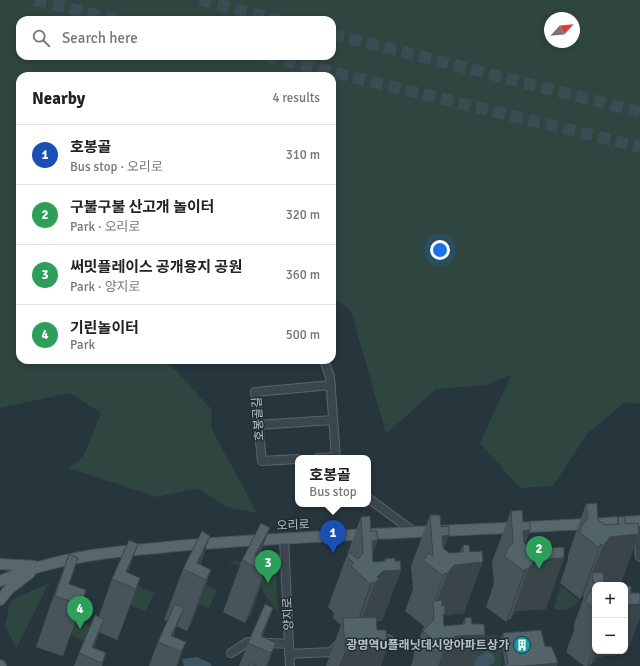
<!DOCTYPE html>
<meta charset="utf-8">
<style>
body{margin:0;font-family:Signika,"Noto Sans KR",sans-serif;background:#f2f2f2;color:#222}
.controls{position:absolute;right:12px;bottom:12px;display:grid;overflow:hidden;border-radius:8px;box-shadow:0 2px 6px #0003}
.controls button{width:36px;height:36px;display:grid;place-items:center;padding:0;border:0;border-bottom:1px solid #e0e0e0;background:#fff;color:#222;font:20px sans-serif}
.compass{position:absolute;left:544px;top:12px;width:36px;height:36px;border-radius:50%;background:#fff;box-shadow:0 2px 6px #0003;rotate:64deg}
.you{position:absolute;left:440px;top:250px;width:14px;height:14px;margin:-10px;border:3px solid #fff;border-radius:50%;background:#1a73e8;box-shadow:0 0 0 6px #1a73e833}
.badge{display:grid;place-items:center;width:26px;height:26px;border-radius:50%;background:#566f7e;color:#fff;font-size:13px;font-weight:700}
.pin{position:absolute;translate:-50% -33px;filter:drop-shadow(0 1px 2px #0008)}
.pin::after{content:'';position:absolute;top:21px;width:14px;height:12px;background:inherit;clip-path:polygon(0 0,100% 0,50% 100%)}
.popup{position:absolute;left:295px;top:455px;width:76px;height:52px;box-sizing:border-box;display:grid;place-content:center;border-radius:8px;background:#fff;filter:drop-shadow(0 1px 3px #0005);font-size:13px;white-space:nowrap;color:#767676}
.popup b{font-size:15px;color:#222}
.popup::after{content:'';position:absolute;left:50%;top:100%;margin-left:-8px;border:8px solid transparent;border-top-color:#fff}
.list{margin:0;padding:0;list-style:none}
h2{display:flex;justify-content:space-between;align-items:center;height:52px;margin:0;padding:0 16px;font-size:17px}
h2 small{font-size:13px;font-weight:400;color:#767676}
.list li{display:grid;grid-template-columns:26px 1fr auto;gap:12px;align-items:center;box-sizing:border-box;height:60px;padding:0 16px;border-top:1px solid #e0e0e0}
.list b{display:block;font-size:15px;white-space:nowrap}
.list p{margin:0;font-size:13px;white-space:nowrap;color:#767676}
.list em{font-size:13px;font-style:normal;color:#767676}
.icon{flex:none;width:22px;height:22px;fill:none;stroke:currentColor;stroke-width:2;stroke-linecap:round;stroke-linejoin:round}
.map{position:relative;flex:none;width:640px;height:666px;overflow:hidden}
.search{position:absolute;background:#fff;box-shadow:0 2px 6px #0003;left:16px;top:16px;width:320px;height:44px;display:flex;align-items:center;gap:10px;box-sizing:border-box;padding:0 14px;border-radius:12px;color:#767676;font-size:15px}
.panel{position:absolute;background:#fff;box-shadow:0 2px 6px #0003;left:16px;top:72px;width:320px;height:292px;border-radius:12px}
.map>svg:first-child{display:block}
.green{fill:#2f4540;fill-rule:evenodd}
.water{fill:#3c5663}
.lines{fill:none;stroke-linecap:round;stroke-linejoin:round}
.highway-tunnel{stroke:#3d4b52;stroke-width:12;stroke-dasharray:12 6;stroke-linecap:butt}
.minor-casing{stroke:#59656b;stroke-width:10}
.major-casing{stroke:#47535a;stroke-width:12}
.minor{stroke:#3b474e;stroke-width:8}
.major{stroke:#59676d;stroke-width:10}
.wall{fill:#47555b}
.shaded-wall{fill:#3a454a}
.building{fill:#53636a;stroke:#3a454a}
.labels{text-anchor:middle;stroke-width:3;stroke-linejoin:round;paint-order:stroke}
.street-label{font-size:12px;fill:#b7c2c8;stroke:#202c33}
.poi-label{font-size:12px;font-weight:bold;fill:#b7c2c8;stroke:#202c33;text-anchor:end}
</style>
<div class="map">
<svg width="640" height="666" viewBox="0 0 640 666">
<rect width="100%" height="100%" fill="#27363d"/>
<g class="green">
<path d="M 0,0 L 640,0 L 640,404 L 625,402 L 587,434 L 553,486 L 520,488 L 480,443 L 511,375 L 486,385 L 436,389 L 386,434 L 351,311 L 332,297 L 332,76 L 20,76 L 20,360 L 166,360 L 212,410 L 211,428 L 257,513 L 226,507 L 198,488 L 157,497 L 69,468 L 83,457 L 101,413 L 70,393 L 0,408 ZM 550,18 L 574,18 L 574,42 L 550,42 ZM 20,20 L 332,20 L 332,56 L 20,56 Z"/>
<polygon points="268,559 276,573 278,613 264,593 253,570 227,562"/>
<polygon points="199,581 217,590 209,608 192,601"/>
<polygon points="49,583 16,649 5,624 11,600"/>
<polygon points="136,585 154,593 146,611 128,604"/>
<path d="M 560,587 L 562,587 L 578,599 L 578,601 C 574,609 562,613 554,608 Z"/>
<polygon points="73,619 94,628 85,642 65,631"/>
<path d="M 495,635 L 499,636 C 504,644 502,656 501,666 L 458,666 L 452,638 Z"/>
</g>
<g class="water">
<polygon points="487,651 492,653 495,658 494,663 488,666 460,666 481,655"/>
<polygon points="197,657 212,664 211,666 184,666 182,659"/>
</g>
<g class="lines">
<g class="highway-tunnel">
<polyline points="35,0 118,20"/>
<polyline points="200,0 279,20"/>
<polyline points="332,34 640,112"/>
<polyline points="266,56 640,147"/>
</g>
<g class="minor-casing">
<g id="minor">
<polyline points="324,360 330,377 336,458"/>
<polyline points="258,425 333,420"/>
<polyline points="317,458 336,457"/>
<polyline points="298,459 262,461 255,392 331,385"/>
<polyline points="368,498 414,532"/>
<polyline points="638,521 640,557"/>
<polyline points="284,538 290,666"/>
<path d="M 376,639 C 383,639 388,637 393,643"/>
<polyline points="231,653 248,642 289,644"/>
<polyline points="289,654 331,652 338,645"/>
</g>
</g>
<g class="major-casing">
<g id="major">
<polyline points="0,564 34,566"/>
<path d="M 0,581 C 50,559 104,552 158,548 C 192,544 227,542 261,540 C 387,532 514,529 640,521"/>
<polyline points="0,600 9,589 30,573"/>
<polyline points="0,665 1,666"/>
</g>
</g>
<use href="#minor" class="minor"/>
<use href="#major" class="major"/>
</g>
<g class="wall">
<polygon points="586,504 598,520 605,525 616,525 618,517 625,524 639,534 620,585 595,585 595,651 625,651 631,593 640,593 640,617 626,654 597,657 590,666 589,665 588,666 584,666 566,652 574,630 574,624 584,597 583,596 580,599 560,583 568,560 568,555"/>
<polygon points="511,511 530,530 525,544 531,549 541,548 544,541 550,540 546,609 516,611 510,620 508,619 506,622 486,607 494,583 492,562"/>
<polygon points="430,515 449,535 444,549 449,553 460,552 463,545 469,545 464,613 445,615 443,620 444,626 462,625 465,618 474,666 411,666 414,656 414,652 424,626 405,611 413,589 411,566"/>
<polygon points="361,517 372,555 373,562 384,562 385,559 401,570 382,621 376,621 381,666 326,666 341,625 333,618 334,613 328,607"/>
<polygon points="210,536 200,565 211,570 192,621 187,631 177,626 173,636 186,642 177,666 149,666 158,642 167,621 164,620 183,569"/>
<polygon points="69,554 69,584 81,605 63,656 36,647 50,606"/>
<polygon points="259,557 269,562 251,613 245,623 223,612 242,560"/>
<polygon points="128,573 140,578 121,630 117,640 99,632 94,648 106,653 102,666 74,666 79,653 99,616 112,579"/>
<polygon points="503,633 545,646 505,665 501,638"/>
<polygon points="263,637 276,643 267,666 239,666 248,643"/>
</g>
<g class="shaded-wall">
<polygon points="270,528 255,567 255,555"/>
<polygon points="530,530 518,566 523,531"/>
<polygon points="639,534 620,585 595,585 592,573 603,546 610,537"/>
<polygon points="449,535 436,570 442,536"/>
<polygon points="210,536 196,575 197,563"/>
<polygon points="378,540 364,578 372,541"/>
<polygon points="138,544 124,584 126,572"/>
<polygon points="601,544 583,596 580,599 599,548"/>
<polygon points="564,558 546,609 516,611 510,620 528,569 535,560"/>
<polygon points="269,562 251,613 245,623 264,572"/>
<polygon points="483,562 464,613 445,615 435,642 443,615 433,610 447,574 454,565"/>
<polygon points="527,568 508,619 506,622 524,571"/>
<polygon points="211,570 192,621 187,631 206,580"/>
<polygon points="401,570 382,621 365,622 356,634 377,577 383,571"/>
<polygon points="445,573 433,606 433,603 443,576"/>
<polygon points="373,582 355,633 352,636 370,584"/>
<polygon points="640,604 640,617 626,654 597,657 590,666 595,651 625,651 625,605"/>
<polygon points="184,608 169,647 171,636"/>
<polygon points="273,608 259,648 261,636"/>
<polygon points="104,619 90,658 92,647"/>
<polygon points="485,635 474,666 438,666 444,649 455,636"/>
<polygon points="186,642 177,666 176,666 181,652"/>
<polygon points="276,643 267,666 266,666 271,653"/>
<polygon points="595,644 595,647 589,665 587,666"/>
<polygon points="387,649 381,666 339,666 345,651"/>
<polygon points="558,663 557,666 523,666"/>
</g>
<g class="building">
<polygon points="597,503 598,520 605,525 619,524 618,517 625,517 625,524 638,523 639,534 610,537 603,546 601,544 599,548 579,532 581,529 580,528 588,518 586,504"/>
<polygon points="522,510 523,522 530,522 530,530 523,531 524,543 531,549 545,548 544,541 550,540 551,548 564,547 564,558 535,560 528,569 527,568 524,571 504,556 507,552 506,551 513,542 511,511"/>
<polygon points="430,515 440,515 441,527 449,526 449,535 442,536 443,548 449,553 463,552 463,545 469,545 470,552 482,551 483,562 454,565 447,574 445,573 443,576 423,560 429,553 433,556"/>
<polygon points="370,516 371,531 377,531 378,540 372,541 373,562 385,561 385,559 395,558 395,561 400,561 401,570 383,571 377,577 379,579 375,583 373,582 370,584 351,566 354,563 347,556 350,553 358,559 363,553 361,517"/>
<polygon points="261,523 270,528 255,555 269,562 264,572 242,560"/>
<polygon points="202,531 210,536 197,563 211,570 206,580 183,569"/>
<polygon points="129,540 138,544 126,572 140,578 136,589 112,579"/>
<polygon points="69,554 78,558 69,584 86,590 81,605 55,596"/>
<polygon points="603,572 604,585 595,585 595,609 585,601 588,598 586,597 594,587 592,573"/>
<polygon points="625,586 631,586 631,593 640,593 640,604 625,605"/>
<polygon points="442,600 442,606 445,606 445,614 443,614 444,626 465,624 465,618 471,617 472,624 484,624 485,635 455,636 444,649 423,631 434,619 433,601"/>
<polygon points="175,604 184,608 171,636 186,642 181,652 158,642"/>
<polygon points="265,604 273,608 261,636 276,643 271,653 248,643"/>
<polygon points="95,615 104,619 92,647 106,653 102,663 79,653"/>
<polygon points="376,617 377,630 386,630 387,649 345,651 343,618"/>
<polygon points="541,630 545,646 552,647 558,663 523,666 503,666 508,663 503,633"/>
<polygon points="250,663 257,666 249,666"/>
</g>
<defs>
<g id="building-disc" transform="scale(0.9)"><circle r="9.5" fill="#0f9aa8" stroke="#202c33"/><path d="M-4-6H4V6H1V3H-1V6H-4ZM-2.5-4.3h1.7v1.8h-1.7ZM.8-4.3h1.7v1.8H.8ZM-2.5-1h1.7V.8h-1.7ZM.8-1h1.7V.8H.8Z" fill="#fff"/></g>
</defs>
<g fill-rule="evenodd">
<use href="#building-disc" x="522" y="645"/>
</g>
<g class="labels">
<g class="street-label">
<text transform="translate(258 419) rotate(-94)" y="4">호봉골길</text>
<text transform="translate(293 525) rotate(-3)" y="4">오리로</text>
<text transform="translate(288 614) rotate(-93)" y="4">양지로</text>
</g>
<g class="poi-label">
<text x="509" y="649">광명역U플래닛데시앙아파트상가</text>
</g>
</g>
</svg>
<div class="controls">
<button>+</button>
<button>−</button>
</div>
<svg class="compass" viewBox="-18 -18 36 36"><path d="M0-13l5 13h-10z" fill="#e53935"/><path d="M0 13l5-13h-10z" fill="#767676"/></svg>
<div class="you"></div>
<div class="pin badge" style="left:333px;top:553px;background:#1a4fb4">1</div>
<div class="popup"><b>호봉골</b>Bus stop</div>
<div class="pin badge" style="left:539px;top:569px;background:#2e9e5b">2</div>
<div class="pin badge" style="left:268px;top:583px;background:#2e9e5b">3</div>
<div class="pin badge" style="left:80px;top:629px;background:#2e9e5b">4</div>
<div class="search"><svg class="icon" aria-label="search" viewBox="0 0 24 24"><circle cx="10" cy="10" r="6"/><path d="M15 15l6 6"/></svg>Search here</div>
<section class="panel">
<h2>Nearby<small>4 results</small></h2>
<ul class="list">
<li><span class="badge" style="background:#1a4fb4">1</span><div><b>호봉골</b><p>Bus stop · 오리로</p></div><em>310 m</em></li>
<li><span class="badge" style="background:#2e9e5b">2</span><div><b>구불구불 산고개 놀이터</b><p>Park · 오리로</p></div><em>320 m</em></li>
<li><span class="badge" style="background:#2e9e5b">3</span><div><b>써밋플레이스 공개용지 공원</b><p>Park · 양지로</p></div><em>360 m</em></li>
<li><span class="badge" style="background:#2e9e5b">4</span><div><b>기린놀이터</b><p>Park</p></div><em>500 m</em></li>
</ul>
</section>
</div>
